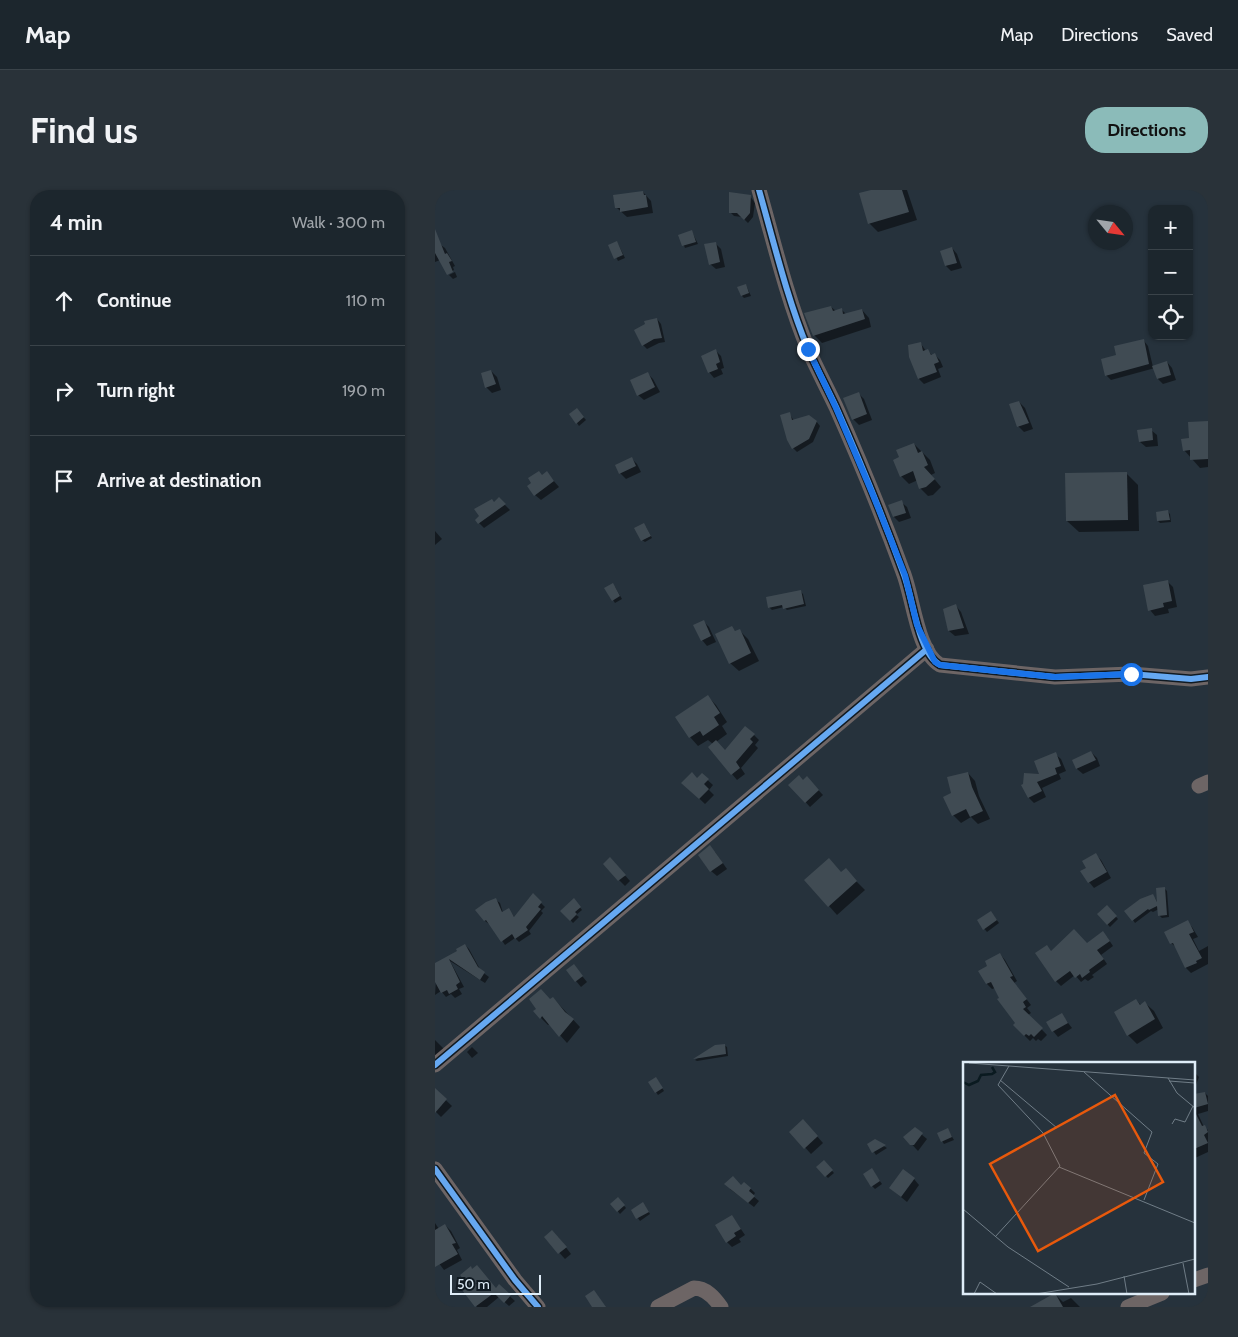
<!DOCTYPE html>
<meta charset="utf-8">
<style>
body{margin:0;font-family:Cabin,sans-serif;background:#293239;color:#f1f3f6}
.controls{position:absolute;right:15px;top:15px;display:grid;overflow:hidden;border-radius:10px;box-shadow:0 1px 4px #0004}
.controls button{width:45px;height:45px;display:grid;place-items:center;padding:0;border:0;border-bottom:1px solid #3a4349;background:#1c262d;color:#f1f3f6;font:25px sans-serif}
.compass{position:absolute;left:653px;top:15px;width:45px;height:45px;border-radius:50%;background:#1c262d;box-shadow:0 1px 4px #0004;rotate:119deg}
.scale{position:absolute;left:15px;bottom:12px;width:91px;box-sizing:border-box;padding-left:5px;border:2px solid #dfedf8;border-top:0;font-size:14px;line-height:18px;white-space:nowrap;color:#dfedf8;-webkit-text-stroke:4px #101a22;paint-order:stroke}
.stop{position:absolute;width:15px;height:15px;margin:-11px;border:4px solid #1a73e8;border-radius:50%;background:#fff}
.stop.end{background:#1a73e8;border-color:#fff;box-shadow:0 1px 5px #0008}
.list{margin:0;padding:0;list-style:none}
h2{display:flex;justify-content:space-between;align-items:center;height:65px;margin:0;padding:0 20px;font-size:21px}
h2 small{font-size:16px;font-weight:400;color:#a0a5aa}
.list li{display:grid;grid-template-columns:32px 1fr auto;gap:15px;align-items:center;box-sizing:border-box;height:90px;padding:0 20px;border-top:1px solid #3a4349}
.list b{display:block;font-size:19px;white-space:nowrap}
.list em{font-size:16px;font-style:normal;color:#a0a5aa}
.icon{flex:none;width:28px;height:28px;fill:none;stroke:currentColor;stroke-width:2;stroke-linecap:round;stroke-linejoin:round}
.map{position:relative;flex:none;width:773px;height:1117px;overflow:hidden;border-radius:20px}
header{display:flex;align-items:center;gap:30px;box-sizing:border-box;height:70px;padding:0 25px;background:#1c262d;border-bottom:1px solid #3a4349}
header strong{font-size:24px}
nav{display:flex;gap:28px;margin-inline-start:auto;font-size:18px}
.intro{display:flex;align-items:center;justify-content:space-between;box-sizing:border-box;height:120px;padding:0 30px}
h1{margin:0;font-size:35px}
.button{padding:12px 22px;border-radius:20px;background:#8bbbb9;color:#111;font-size:18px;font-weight:700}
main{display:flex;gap:30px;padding:0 30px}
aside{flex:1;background:#1c262d;border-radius:20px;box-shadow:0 1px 4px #0004}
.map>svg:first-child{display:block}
.shadow{fill:#0007}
.building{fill:#404b53}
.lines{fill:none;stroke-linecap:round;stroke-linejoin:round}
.minor{stroke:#6d6565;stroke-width:15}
.cycleway-casing{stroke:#101a22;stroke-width:9}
.cycleway{stroke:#66a8f1;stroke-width:6}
.route{stroke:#1a73e8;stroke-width:6}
.inset-river{fill:none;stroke:#0a1a20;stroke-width:2.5}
.inset-road{fill:none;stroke:#707d87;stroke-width:1}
.view{fill:#e8590c;fill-opacity:0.15;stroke:#e8590c;stroke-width:2.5}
.inset-edge{fill:none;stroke:#dfedf8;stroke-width:2.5}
</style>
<header>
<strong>Map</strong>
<nav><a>Map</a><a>Directions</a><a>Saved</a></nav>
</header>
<div class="intro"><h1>Find us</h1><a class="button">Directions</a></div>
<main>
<aside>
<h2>4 min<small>Walk · 300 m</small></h2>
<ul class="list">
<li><svg class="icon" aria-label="ahead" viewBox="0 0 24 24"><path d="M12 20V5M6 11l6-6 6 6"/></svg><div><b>Continue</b></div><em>110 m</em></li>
<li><svg class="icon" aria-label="right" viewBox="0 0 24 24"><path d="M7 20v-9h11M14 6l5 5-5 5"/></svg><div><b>Turn right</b></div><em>190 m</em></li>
<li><svg class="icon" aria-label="arrive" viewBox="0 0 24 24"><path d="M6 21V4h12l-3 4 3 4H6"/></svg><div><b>Arrive at destination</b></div></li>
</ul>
</aside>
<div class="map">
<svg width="773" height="1117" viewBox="0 0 773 1117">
<rect width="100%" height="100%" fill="#26323c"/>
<g class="shadow">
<polygon points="440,0 472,0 482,30 443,42 434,33"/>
<polygon points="208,2 216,11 218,23 192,27 182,18"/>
<polygon points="315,6 320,13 318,27 313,33 307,27 299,26 295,22"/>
<polygon points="257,42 263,54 250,58 245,46"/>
<polygon points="0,51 10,58 20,76 18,77 19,80 13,83 5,70 0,72"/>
<polygon points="182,52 190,68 183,71 175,55"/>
<polygon points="280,53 286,59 290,77 281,79 275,74"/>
<polygon points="517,58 522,64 527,78 516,81 511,76"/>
<polygon points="20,82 22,87 18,89 14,85"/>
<polygon points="311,95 316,106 309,108 307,106"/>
<polygon points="396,117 401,121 406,119 411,124 427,120 434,128 436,137 387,153 379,145"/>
<polygon points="222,129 226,134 230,152 224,153 212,159 208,155 211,135"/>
<polygon points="709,151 713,156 718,177 732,172 737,178 741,190 728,194 723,189 720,178 676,190 671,185 683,166"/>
<polygon points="486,154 491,161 493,161 498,166 500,165 505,170 508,177 503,179 506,187 489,194 484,189"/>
<polygon points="281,161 286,166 289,178 286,179 288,184 279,188 274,182"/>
<polygon points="56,181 62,187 66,200 57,203 51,197"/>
<polygon points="212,183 218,189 225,202 209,210 203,205"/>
<polygon points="424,204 429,209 437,230 424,235 418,229"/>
<polygon points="584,212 590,218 598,239 589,242 583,236"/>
<polygon points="144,222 151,230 144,236 142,233"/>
<polygon points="354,223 359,231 381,231 385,236 378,252 362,262 358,258"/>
<polygon points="773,232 773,277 765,278 749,260 755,249"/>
<polygon points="716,240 722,245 723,256 711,257 705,252"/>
<polygon points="479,254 495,270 500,283 496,285 506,297 498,305 493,306 485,298 483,290 474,294 466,286"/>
<polygon points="196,268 202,274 206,282 191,289 185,283"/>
<polygon points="112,283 124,297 106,310 100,305 107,286"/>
<polygon points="692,284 703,295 704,341 644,342 632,331"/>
<polygon points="64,309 75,320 49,338 44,333"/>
<polygon points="466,312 472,317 476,328 464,332 459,327 455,316"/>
<polygon points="733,322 735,324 736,332 725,333 723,331"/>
<polygon points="211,337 217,348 210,352 207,350"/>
<polygon points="0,341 7,349 0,355"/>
<polygon points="733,392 738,397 742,417 733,419 734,423 720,426 715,420"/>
<polygon points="180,397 187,409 180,413 178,410"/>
<polygon points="365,401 368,404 371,416 352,420 349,417 337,420 334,417"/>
<polygon points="521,416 526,422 534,444 520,446 514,441 510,420"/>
<polygon points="269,432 274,437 281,452 272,456 267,450"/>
<polygon points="297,438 301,442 304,440 313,449 324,471 304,481 295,473"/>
<polygon points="273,507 281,515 292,532 287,536 292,544 281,552 290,562 319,545 324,550 320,555 323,558 306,578 310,584 302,590 297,584 278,554 273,550 263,556 255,547 242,528"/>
<polygon points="656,562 662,568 665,576 648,584 642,579 639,571"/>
<polygon points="620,564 626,569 631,581 624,584 626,589 607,598 611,607 599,613 594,608 588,596 606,585"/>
<polygon points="533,583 540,591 544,606 555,629 543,634 536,627 526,633 518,625 518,604"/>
<polygon points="267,585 278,595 274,600 279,605 270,614 248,593 262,589"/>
<polygon points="372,588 388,605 375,617 355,595 368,591"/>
<polygon points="280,662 292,679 282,686 276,681"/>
<polygon points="661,665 666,670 676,688 659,698 654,692 653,678"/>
<polygon points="180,674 195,691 190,696 184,690"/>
<polygon points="407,684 419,689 430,700 402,725 394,716"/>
<polygon points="729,698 732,701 734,727 727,728 724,725 724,719 718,722 716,721 700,733 698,730 720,708 723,714"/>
<polygon points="98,705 110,717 106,721 108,723 94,741 96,744 84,752 80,748 70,755 55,733 54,734 50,731 61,710 65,713 68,723 74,720 80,728"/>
<polygon points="141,712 147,720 141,725 144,727 138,733 127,721"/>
<polygon points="672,717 683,729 675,737 664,725"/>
<polygon points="558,725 564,733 552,742 543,731"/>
<polygon points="752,732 757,737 763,747 758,749 764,761 773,756 773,774 756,783 751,778 742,758 736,753"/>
<polygon points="672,747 678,756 666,765 672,774 657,785 659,787 653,791 650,789 646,792 640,785 626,796 621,791 617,762 652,755"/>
<polygon points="30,755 34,759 46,781 54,787 50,793 15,771 29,797 24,799 27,804 20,808 16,804 11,807 6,801 0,805 2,774 24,762"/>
<polygon points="565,764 570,770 582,791 579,793 596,815 592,818 596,823 593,825 612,845 606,851 603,849 601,851 598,848 595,851 579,835 581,833 560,798 557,799 552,794 554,776"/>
<polygon points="139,776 152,792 146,797 141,791"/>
<polygon points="118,808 145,837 132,853 115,834 113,835 106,828"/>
<polygon points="701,810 706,815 710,813 719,821 728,838 702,854 693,845"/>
<polygon points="627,825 637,838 623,847 618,841"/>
<polygon points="0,850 9,859 0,867"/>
<polygon points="289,855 292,857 293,866 262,871 260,870 280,856"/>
<polygon points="37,857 43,863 37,868 32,862"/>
<polygon points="759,882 764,887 759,900"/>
<polygon points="223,891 229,901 223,905 221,902"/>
<polygon points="0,900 17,916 6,927 0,921"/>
<polygon points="770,903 773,906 773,921 763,924 769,937 773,940 773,962 760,968 759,906"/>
<polygon points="374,937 388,953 376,964 356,942"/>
<polygon points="480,939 492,949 483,961 470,947"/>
<polygon points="513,940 519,950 509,954 507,951"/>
<polygon points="440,951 452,958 441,965 434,955"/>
<polygon points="389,972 399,983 393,988 383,977"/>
<polygon points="437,980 447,994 440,999 437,996"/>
<polygon points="479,989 484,995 472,1012 455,998"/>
<polygon points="306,997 316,999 320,1003 318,1006 324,1011 319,1017 295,999"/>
<polygon points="183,1009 191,1018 185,1024 177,1014"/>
<polygon points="210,1016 215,1024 205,1031 197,1020"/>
<polygon points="297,1026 310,1045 304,1049 306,1052 297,1057 292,1052"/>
<polygon points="0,1033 4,1039 10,1035 16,1041 25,1058 22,1060 27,1070 9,1080 0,1068"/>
<polygon points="110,1047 123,1047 136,1064 130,1069"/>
<polygon points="64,1096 80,1111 74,1116 64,1107 52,1117 42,1117 29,1100 61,1099"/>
<polygon points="621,1105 628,1112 636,1108 645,1117 601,1117"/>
</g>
<g class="building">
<polygon points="436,0 467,0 474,22 433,34 424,3"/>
<polygon points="208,1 209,5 211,5 213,17 185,22 185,18 180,18 178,5"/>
<polygon points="294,2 316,5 315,23 309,30 302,23 294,23"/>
<polygon points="0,39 10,64 12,63 17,71 14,72 18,82 12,85 0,63"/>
<polygon points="257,40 261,52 247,56 243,45"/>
<polygon points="182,51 188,65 179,69 173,55"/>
<polygon points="281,52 285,72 274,75 269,54"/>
<polygon points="517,57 522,73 510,76 505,61"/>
<polygon points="311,94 314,103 306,106 302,97"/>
<polygon points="396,116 398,121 407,118 408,124 427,119 430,129 378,146 369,123"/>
<polygon points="222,128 227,148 219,149 207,156 199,140 210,134 209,131"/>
<polygon points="709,149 714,174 670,186 666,169 681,165 679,156"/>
<polygon points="486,152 488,161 493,159 496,165 500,163 504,172 499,174 502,182 483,189 474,167 473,155"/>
<polygon points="281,159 285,172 281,174 283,179 273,183 266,166"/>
<polygon points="732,171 736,185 722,189 717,176"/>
<polygon points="56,180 61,194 50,198 46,183"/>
<polygon points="213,182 220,197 202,206 195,190"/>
<polygon points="424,202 432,224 417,230 408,208"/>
<polygon points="584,211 594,233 582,237 574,214"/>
<polygon points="142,218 149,227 141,234 134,224"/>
<polygon points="355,222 357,230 374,225 382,231 374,249 357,259 352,250 345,225"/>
<polygon points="773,231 773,269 755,270 755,260 748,261 746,249 754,248 753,232"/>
<polygon points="717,238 718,250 704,252 702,240"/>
<polygon points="479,253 483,263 487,261 493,275 489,277 500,289 491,297 484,299 478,281 465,287 458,270 464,267 461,260"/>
<polygon points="197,267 201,276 184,284 180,275"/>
<polygon points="104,281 107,285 112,281 119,291 99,306 92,296 96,293 93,288"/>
<polygon points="692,282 693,330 631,331 630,283"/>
<polygon points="64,307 71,314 43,334 40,330 44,326 39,319 57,309 59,312"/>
<polygon points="467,310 471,323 458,327 453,315"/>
<polygon points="733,320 735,330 722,331 721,322"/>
<polygon points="209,333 216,346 206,351 199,338"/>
<polygon points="733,390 737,411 728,413 729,417 713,421 708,395"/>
<polygon points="178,393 185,406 177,411 169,398"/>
<polygon points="366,400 369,414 348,419 347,415 333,418 331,407"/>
<polygon points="521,414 529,438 513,441 508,419"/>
<polygon points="269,430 276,446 266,451 258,435"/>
<polygon points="297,436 300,441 305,439 316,463 294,474 280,444"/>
<polygon points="273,505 285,523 279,527 284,535 268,546 265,541 254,548 240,527"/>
<polygon points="310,536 320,544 315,549 318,552 301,572 305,578 296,585 273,557 281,550 290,560"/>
<polygon points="656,561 661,570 641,579 637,570"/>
<polygon points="621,562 626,576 620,578 622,584 602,592 607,601 593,608 586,595 588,594 589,583 604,584 599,571"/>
<polygon points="257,582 262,588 267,583 274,589 269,594 274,599 264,609 246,593"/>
<polygon points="533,582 537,597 548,621 535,627 531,619 517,626 508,607 516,603 512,587"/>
<polygon points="364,585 368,590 372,586 384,600 370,613 353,595"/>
<polygon points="275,655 288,673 275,682 263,665"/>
<polygon points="661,663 672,682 653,693 645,681 651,678 647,671"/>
<polygon points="175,667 191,685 183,691 168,674"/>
<polygon points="394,668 406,682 411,678 422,691 393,717 369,690"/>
<polygon points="730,697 732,725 723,726 722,716 714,720 713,719 697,731 689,721 705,709 718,704 722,712 721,698"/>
<polygon points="98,703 107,712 103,717 106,719 91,737 93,740 80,749 77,744 66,752 51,730 49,731 40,720 51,712 61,708 67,722 74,718 79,727"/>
<polygon points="139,708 146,717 140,722 142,724 135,731 125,721"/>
<polygon points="672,715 682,726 672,735 662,724"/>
<polygon points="556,721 562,730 548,740 542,730"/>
<polygon points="753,730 759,742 754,744 767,768 761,771 762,773 750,778 738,753 735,754 729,742"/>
<polygon points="639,739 652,753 668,741 675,751 662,760 669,769 654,780 655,782 647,788 645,784 640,788 635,781 620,792 600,763 612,755 616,761"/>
<polygon points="30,754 43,777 50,782 45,790 14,769 25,792 21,795 23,799 14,804 12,800 6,803 0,792 0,773 22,761 21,759"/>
<polygon points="565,763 578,786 575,787 592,809 588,812 591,817 588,819 608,838 599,847 596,844 594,846 591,844 589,846 578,835 580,833 562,809 564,808 556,792 551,794 543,781 552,776 550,771"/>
<polygon points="139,774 148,786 140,792 131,780"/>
<polygon points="106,799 115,809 118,807 130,822 139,829 124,847 107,826 105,829 98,821 101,819 94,809"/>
<polygon points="701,809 705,815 710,811 720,829 692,846 679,822"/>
<polygon points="627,823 633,833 617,842 611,832"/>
<polygon points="290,854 291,864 258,869 280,855"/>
<polygon points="221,887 228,898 220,903 213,892"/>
<polygon points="0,898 12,909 0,923"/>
<polygon points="770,902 773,914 759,918 759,904"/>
<polygon points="759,920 767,936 770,935 773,942 769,945 773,953 759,959"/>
<polygon points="368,929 383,946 369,959 354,942"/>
<polygon points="480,937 488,943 479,955 475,955 468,947"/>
<polygon points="513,938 517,947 506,952 502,943"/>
<polygon points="440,949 451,955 437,963 432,954"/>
<polygon points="389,970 398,980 390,987 381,977"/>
<polygon points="437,978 445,991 436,997 428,984"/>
<polygon points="468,979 480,988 466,1007 454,998"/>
<polygon points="298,986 306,995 309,992 316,998 314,1001 320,1006 313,1013 289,994"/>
<polygon points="183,1007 190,1015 182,1022 175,1014"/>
<polygon points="208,1012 214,1022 201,1029 196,1020"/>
<polygon points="297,1025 306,1039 299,1043 301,1046 291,1053 280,1035"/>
<polygon points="10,1034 21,1053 17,1054 23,1064 0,1077 0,1040"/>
<polygon points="117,1040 132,1057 123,1064 109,1047"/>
<polygon points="42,1075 61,1098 64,1094 76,1105 69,1113 59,1103 40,1117 27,1100 33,1095 25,1085 36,1076 37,1079"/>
<polygon points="159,1100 171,1117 157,1117 150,1106"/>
<polygon points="620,1103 628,1117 595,1117"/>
</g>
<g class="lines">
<g class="minor">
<path d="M 324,0 C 339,53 352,108 373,159 C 382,179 392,198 401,217 C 425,271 448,327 468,382 C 478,406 482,462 505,475 L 620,487 L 696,484 L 756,489 L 773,487"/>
<polyline points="764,596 773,592"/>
<polyline points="0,875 492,459"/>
<polyline points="0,979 80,1090 103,1117"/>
<polyline points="759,1090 773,1085"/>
<path d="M 223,1117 L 259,1098 C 271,1098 279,1107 286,1117"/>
<polyline points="693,1117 727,1103"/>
</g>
<g class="cycleway-casing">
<g id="cycleway">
<path d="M 324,0 C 339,53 352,108 373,159 C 382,179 392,198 401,217 C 425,271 448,327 468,382 C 478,406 482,462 505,475 L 620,487 L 696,484 L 756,489 L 773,487"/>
<polyline points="0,875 492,459"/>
<polyline points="0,979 80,1090 103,1117"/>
</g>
</g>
<use href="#cycleway" class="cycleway"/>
</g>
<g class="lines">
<polyline class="route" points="373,159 401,218 438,305 470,385 482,435 500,472 505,475 620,487 696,484"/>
</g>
<g transform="translate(528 872)">
<rect width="232" height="232" fill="#26323c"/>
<path class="inset-river" d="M 0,20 L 6,23 L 15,19 L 18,13 L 29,12 L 32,10 L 29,5"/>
<path class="inset-road" d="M 6,1 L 232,18M 121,10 L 189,70 L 181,91 L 195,102 L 181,138M 205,16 L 214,31 L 232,46M 37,18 L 94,66M 206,19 L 232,21M 209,62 L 212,57 L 222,60 L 230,44M 96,105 L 232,161M 0,147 L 45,185 L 106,225M 32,175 L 97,104 L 80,71 L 35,23 L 46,4M 220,201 L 226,232M 161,214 L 164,232M 11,232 L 17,220 L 34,232M 73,232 L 134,222 L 232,197"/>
<path class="view" d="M 152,33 L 200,120 L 75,189 L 27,102 Z"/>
<rect width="232" height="232" class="inset-edge"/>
</g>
</svg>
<div class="controls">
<button>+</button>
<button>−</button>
<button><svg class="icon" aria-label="locate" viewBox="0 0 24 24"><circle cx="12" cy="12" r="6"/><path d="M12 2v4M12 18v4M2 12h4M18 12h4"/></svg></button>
</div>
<svg class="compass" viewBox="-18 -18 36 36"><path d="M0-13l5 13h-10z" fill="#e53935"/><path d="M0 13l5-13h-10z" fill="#a0a5aa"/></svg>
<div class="scale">50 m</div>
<div class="stop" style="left:696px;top:484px"></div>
<div class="stop end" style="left:373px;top:159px"></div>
</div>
</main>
